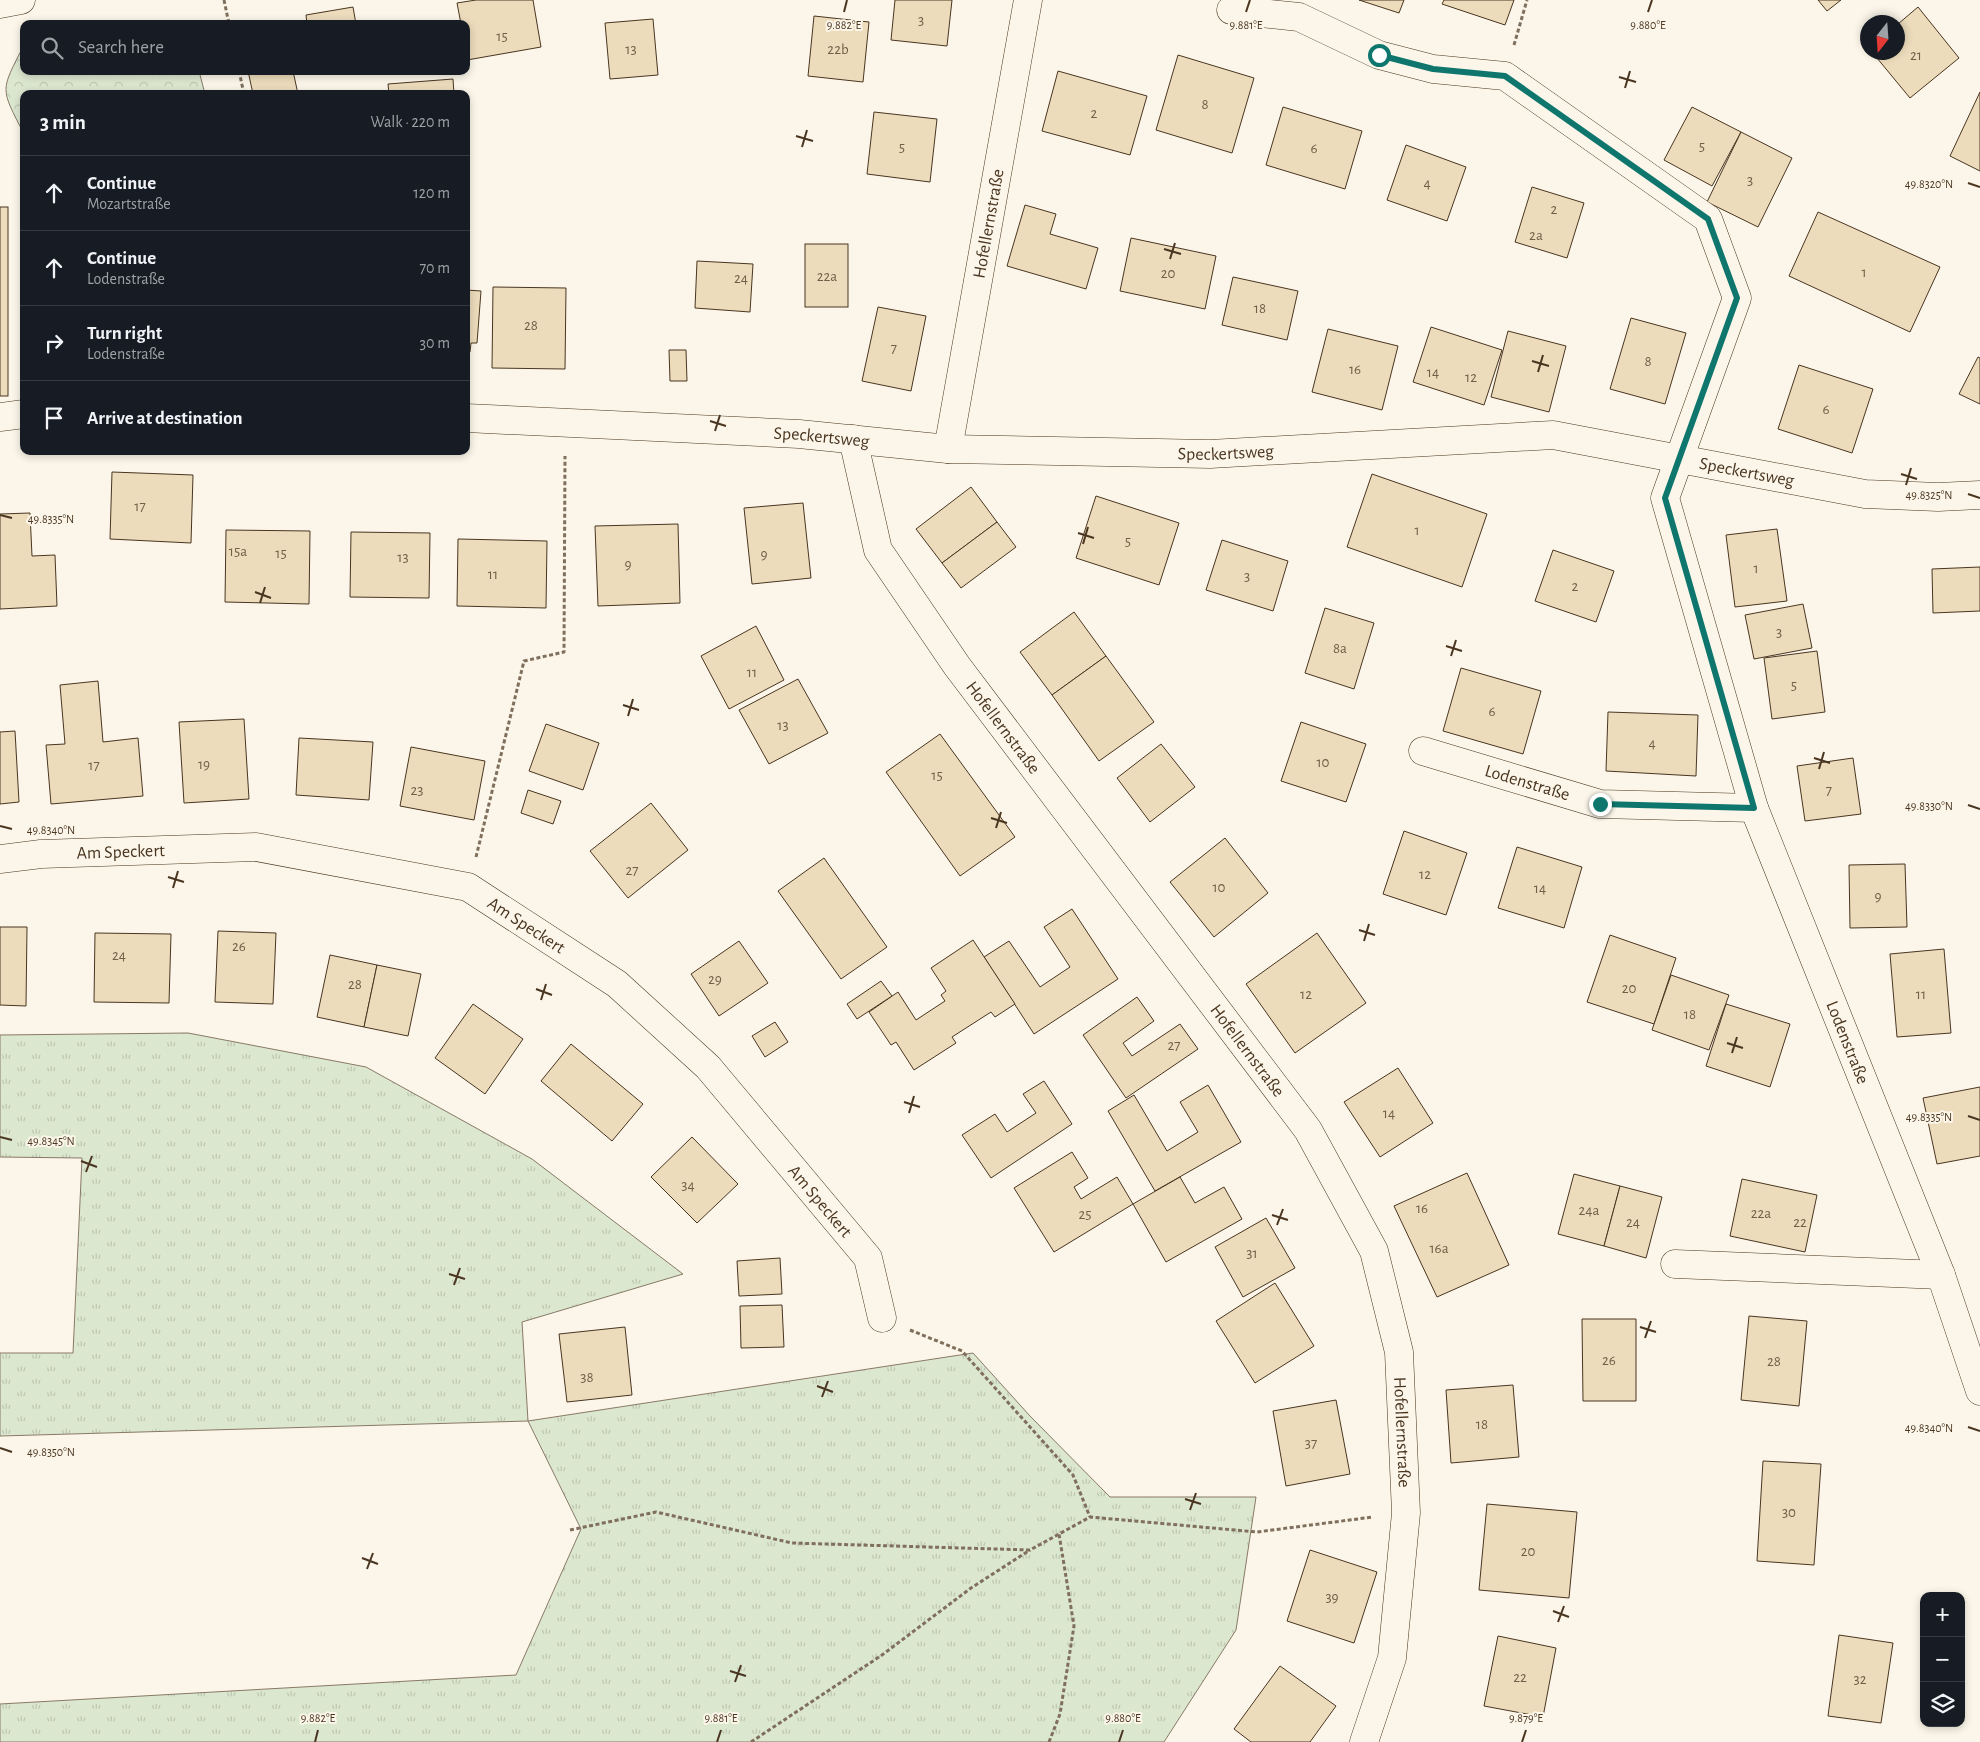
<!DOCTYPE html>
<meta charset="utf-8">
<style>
body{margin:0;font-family:"Alegreya Sans",sans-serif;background:#20242c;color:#f1f3f6}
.controls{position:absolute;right:15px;bottom:15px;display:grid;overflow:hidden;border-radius:10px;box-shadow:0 2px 8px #0003}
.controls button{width:45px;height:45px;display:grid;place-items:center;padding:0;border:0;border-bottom:1px solid #363941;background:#171b24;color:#f1f3f6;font:25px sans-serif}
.compass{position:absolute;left:1860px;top:15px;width:45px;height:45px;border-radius:50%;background:#171b24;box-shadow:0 2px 8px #0003;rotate:197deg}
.stop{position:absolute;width:15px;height:15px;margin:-11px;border:4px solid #0f766e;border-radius:50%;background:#fff}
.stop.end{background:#0f766e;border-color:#fff;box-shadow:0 1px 5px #0008}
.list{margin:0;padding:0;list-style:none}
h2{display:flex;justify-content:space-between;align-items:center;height:65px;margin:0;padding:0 20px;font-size:21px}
h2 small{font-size:16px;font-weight:400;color:#9ea1a6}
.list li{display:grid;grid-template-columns:32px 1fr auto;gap:15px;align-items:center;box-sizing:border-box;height:75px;padding:0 20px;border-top:1px solid #363941}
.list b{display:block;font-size:19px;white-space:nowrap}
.list p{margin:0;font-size:16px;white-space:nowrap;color:#9ea1a6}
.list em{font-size:16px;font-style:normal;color:#9ea1a6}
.icon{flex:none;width:28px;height:28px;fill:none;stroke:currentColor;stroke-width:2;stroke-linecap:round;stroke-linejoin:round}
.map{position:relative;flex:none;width:1980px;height:1742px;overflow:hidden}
.search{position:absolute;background:#171b24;box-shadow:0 2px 8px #0003;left:20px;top:20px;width:450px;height:55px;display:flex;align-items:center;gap:12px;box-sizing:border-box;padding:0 18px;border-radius:10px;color:#9ea1a6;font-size:19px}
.panel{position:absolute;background:#171b24;box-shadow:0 2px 8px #0003;left:20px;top:90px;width:450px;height:365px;border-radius:10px}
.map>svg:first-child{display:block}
.grass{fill:url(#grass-tufts);stroke:#887966}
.forest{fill:url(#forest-crowns);stroke:#887966}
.building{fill:#ecdcbc;stroke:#4a3520}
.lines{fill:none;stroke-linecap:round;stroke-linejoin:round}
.minor-casing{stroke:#4a3520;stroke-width:29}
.path{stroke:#7f6f5c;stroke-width:3;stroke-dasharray:4 2.5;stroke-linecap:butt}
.minor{stroke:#fbf6e9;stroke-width:28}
.route{stroke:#0f766e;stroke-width:6}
.ticks{fill:none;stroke:#4a3520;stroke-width:2}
.labels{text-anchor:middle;stroke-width:4;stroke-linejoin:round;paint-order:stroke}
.number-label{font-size:15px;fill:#725f47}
.street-label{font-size:18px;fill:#4a3520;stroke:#fbf6e9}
.ticks-label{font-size:12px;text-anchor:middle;fill:#4a3520;stroke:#fbf6e9;stroke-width:4;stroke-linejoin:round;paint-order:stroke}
</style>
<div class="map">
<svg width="1980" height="1742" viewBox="0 0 1980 1742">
<defs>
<pattern id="grass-tufts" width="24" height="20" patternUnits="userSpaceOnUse" patternTransform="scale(1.25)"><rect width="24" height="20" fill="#dce7d0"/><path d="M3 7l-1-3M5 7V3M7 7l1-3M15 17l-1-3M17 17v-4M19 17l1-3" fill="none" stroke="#bec7b2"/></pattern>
<pattern id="forest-crowns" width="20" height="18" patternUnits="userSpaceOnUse" patternTransform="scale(1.25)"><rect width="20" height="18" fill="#dce7d0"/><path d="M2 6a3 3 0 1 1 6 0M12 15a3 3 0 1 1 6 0" fill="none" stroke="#bec7b2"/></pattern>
</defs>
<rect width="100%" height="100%" fill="#fbf6e9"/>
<polygon class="grass" points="188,1033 366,1067 532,1159 683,1274 522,1322 528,1421 973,1353 1030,1416 1110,1497 1256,1497 1236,1630 1164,1742 0,1742 0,1704 516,1675 581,1529 528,1421 0,1436 0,1353 73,1353 82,1158 0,1157 0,1035"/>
<path class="forest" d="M 24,45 L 24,71 L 199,71 L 205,94 L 24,94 L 24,134 C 0,87 0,92 24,45 Z"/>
<g class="building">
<polygon points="476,0 533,0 541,47 467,60 466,24 461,24 457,3"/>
<polygon points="895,0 952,0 947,46 891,40"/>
<polygon points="1359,0 1404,0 1399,13"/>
<polygon points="1444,0 1514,0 1505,25 1442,4"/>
<polygon points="1818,0 1841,0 1827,11"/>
<polygon points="353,7 356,24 307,24 306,15"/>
<polygon points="1918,7 1959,58 1910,98 1872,52 1898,52 1898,24"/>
<polygon points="814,16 869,22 863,82 808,76"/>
<polygon points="653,19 658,75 610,79 605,23"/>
<polygon points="1178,55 1254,78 1232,153 1156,130"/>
<polygon points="248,71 293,71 298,94 253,94"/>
<polygon points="1058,71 1147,96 1130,155 1042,131"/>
<polygon points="453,79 454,94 389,94 388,84"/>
<polygon points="1980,92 1980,171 1950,156"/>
<polygon points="1283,107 1362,131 1345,189 1266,165"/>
<polygon points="1692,107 1741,132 1712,186 1664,160"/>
<polygon points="874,112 937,119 930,182 867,174"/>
<polygon points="1741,132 1792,158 1758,227 1707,202"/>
<polygon points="1406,145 1466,167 1447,221 1387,200"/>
<polygon points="1532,187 1584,203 1567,258 1515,242"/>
<polygon points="1025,205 1056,214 1050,234 1098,248 1086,289 1007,266"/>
<rect x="0" y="207" width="8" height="189"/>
<polygon points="1818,212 1940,267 1910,332 1789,276"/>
<polygon points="1131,238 1216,256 1205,309 1120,291"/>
<rect x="805" y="244" width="43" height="63"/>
<polygon points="697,261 753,264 750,312 695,308"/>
<polygon points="1233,277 1298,291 1287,340 1222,325"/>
<polygon points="493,287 566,288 565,369 492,368"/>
<polygon points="466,290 481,291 477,343 471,343 470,352 466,352"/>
<polygon points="878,307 926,316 911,391 862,381"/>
<polygon points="1631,318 1686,333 1665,404 1610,389"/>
<polygon points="1431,327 1502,350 1484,405 1413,382"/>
<polygon points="1328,329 1398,346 1382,410 1312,392"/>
<polygon points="1508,331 1566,346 1549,412 1491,397"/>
<polygon points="669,350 686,350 687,381 670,381"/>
<polygon points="1978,357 1980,358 1980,404 1959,394"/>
<polygon points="1799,365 1873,389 1852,453 1778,429"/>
<polygon points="112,472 193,475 191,543 110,539"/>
<polygon points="1372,474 1487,514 1462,587 1347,547"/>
<polygon points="971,487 997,522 942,563 916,529"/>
<polygon points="1096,496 1179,523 1159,585 1076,558"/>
<polygon points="803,503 811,578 752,584 744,508"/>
<polygon points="30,513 32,556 55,555 57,606 0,609 0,514"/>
<polygon points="997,522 1016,547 961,588 942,563"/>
<polygon points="678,524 680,603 598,606 595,526"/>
<polygon points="1777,529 1787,601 1735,607 1726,535"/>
<polygon points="226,530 310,531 309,604 225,602"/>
<polygon points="351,532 430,533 429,598 350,597"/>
<polygon points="458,539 547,541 546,608 457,606"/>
<polygon points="1222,540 1288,561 1273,611 1206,590"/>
<polygon points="1553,550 1614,571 1596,622 1535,601"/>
<polygon points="1980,567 1980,611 1933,613 1932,569"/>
<polygon points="1803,604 1812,648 1754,659 1745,615"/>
<polygon points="1325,608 1374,623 1354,689 1305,673"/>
<polygon points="1074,612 1106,656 1052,695 1020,652"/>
<polygon points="756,626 784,680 729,709 701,656"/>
<polygon points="1817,651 1825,712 1772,719 1764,658"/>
<polygon points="1106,656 1154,722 1099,761 1052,695"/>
<polygon points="1461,668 1541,691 1523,754 1443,731"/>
<polygon points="798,679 828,733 769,764 739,710"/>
<polygon points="98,681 103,742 138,738 143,796 51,804 46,745 65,744 60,685"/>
<polygon points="1608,712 1698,715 1696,776 1606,771"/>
<polygon points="244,719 249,799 184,803 179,722"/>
<polygon points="1301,722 1366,744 1346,802 1281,781"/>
<polygon points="546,724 599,743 583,790 529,771"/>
<polygon points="15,731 19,802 0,804 0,732"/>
<polygon points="940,734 1015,837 960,876 886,772"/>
<polygon points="299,738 373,742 369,800 296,795"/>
<polygon points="1161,744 1195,787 1150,822 1117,778"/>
<polygon points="411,747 485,761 474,820 400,806"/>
<polygon points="1853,758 1861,814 1805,821 1797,766"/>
<polygon points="528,790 561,801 553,824 521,813"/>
<polygon points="651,803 688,850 628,898 590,851"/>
<polygon points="1404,831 1467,853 1446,915 1383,894"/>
<polygon points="1225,838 1268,893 1214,937 1170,882"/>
<polygon points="1517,847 1582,867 1564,928 1498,908"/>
<polygon points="824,858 887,947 841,979 778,891"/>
<polygon points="1905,864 1907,927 1850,928 1849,865"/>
<polygon points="1072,909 1118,979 1034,1034 984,957 1009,941 1040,987 1070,967 1044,927"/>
<polygon points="0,927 27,927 26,1006 0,1005"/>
<polygon points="218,931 276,933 273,1004 215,1002"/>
<polygon points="95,933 171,934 169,1003 94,1002"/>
<polygon points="1317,933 1366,1003 1295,1053 1246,984"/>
<polygon points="1610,935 1676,958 1654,1024 1587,1002"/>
<polygon points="973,940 1015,1004 995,1017 991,1012 952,1037 956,1043 914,1070 896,1042 891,1045 869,1012 898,992 916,1020 945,1001 941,995 946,991 931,968"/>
<polygon points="739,941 768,983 719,1016 691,974"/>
<polygon points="1944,949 1951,1033 1897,1037 1890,954"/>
<polygon points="330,955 377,965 364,1027 317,1017"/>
<polygon points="377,965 421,974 408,1036 364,1027"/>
<polygon points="1671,975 1729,995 1709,1050 1652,1030"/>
<polygon points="881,981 892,996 857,1019 847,1004"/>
<polygon points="1137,997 1154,1021 1123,1043 1132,1056 1180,1024 1198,1049 1126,1098 1083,1035"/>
<polygon points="473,1004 523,1039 485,1094 435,1058"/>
<polygon points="1726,1004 1790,1024 1770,1087 1706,1066"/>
<polygon points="775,1022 788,1042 765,1057 752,1036"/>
<polygon points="571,1044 643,1104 612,1141 541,1081"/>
<polygon points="1398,1068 1433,1123 1380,1157 1344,1102"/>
<polygon points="1044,1081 1072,1124 991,1178 962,1135 995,1114 1007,1132 1036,1113 1023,1094"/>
<polygon points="1208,1085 1241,1142 1155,1191 1108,1111 1134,1095 1167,1151 1198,1132 1180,1102"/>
<polygon points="1980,1087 1980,1156 1937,1164 1923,1098"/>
<polygon points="692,1137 738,1184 697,1223 651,1177"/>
<polygon points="1072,1152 1088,1178 1074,1187 1081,1199 1117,1177 1133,1204 1054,1252 1014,1188"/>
<polygon points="1467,1173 1509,1265 1437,1297 1394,1206"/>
<polygon points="1574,1174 1620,1186 1604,1246 1558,1234"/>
<polygon points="1180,1177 1195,1203 1224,1187 1242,1219 1166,1262 1133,1204"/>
<polygon points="1742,1179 1817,1195 1805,1252 1730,1236"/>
<polygon points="1620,1186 1662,1197 1646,1258 1604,1246"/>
<polygon points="1266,1218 1295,1268 1243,1297 1215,1247"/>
<polygon points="780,1258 782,1294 739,1296 737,1261"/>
<polygon points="1275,1283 1314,1346 1255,1383 1216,1321"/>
<polygon points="782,1305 784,1347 741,1348 740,1306"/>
<polygon points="1749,1316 1807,1321 1799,1406 1741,1400"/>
<polygon points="1582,1319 1636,1319 1636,1401 1583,1401"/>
<polygon points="625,1327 632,1395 567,1402 559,1334"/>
<polygon points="1513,1385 1519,1457 1451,1463 1446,1390"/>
<polygon points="1336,1400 1350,1474 1286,1486 1273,1411"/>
<polygon points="1763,1461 1821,1464 1814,1565 1757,1561"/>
<polygon points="1487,1504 1577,1512 1569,1598 1479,1590"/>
<polygon points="1310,1550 1377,1572 1354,1643 1287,1621"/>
<polygon points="1839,1635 1893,1643 1881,1723 1828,1716"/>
<polygon points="1498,1636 1556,1648 1543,1717 1484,1706"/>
<polygon points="1280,1666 1336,1706 1310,1742 1251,1742 1234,1729"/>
</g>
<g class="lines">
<g class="minor-casing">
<g id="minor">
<polyline points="0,4 21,0"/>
<path id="s1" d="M 1231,10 L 1299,17 L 1379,55 L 1433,69 L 1505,76 L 1708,219 L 1737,298 L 1665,498 L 1754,808 L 1941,1275 L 1980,1391"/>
<polyline points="0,417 24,414"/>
<path id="s2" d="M 466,418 L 799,434 L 948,449 L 1210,454 L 1553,435 L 1865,494 L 1938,497 L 1980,495"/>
<path id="s3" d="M 853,439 L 878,550 L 957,666 L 1308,1130 L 1374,1251 L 1399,1352 L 1406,1513 L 1392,1658 L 1364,1742"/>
<path id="s4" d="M 948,449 L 1028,0"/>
<path id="s5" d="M 1423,751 L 1600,804 L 1754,808"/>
<path id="s6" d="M 0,859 L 41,854 L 256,847 L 468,887 L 617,984 L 708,1067 L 868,1258 L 882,1318"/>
<polyline points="1675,1264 1941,1275"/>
</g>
</g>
<g class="path">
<polyline points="224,0 229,24"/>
<polyline points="1514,45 1527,0"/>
<polyline points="239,71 244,94"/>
<polyline points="476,857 524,661 564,652 565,456"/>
<polyline points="910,1330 962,1351 1073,1475 1090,1517"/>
<polyline points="570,1530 656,1512 792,1543 1030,1550 1090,1517 1257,1532 1373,1517"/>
<polyline points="751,1742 882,1655 971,1588 1030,1550"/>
<polyline points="1049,1742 1060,1714 1074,1626 1059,1534"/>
</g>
<use href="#minor" class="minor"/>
</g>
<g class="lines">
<polyline class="route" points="1379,55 1433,69 1505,76 1708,219 1737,298 1665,498 1754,808 1600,804"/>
</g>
<path class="ticks" d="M 844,12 L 847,0M 1246,12 L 1250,0M 1648,12 L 1652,0M 1619,77 L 1636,82M 1625,88 L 1630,71M 796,136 L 813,141M 802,147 L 807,130M 1968,183 L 1980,187M 1164,249 L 1181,254M 1170,259 L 1175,243M 1532,361 L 1549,366M 1538,372 L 1543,355M 710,421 L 726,426M 715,431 L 720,415M 1901,474 L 1917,479M 1906,485 L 1911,468M 1968,494 L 1980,498M 0,515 L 12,518M 1078,533 L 1094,538M 1083,544 L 1088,527M 255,592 L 271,598M 260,603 L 265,587M 1446,646 L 1462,651M 1451,656 L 1456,640M 623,705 L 639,710M 628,716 L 633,699M 1814,758 L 1830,763M 1819,769 L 1824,752M 1968,805 L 1980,809M 991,818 L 1007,823M 0,826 L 12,829M 996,828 L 1001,812M 168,877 L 184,882M 173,888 L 178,871M 1359,930 L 1375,935M 1364,941 L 1369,924M 536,989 L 552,995M 541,1000 L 546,984M 1727,1043 L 1743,1048M 1732,1053 L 1737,1037M 904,1102 L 920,1107M 909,1113 L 914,1096M 1968,1116 L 1980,1120M 0,1137 L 12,1140M 81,1161 L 97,1167M 86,1172 L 92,1156M 1272,1215 L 1288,1220M 1277,1225 L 1283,1209M 449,1274 L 465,1279M 454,1285 L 460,1268M 1640,1327 L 1656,1332M 1645,1338 L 1651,1321M 817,1386 L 833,1392M 822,1397 L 828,1381M 1968,1427 L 1980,1431M 0,1448 L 12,1452M 1185,1499 L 1201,1504M 1190,1510 L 1196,1493M 362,1558 L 378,1564M 367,1569 L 373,1553M 1553,1611 L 1569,1617M 1558,1622 L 1564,1606M 730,1671 L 746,1676M 735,1682 L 741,1665M 315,1742 L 318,1730M 717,1742 L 721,1730M 1119,1742 L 1123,1730M 1522,1742 L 1526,1730"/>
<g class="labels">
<g class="number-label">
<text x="921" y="25">3</text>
<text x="502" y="41">15</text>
<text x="631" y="54">13</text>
<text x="838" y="54">22b</text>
<text x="1916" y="60">21</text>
<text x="1205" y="109">8</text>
<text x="1094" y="118">2</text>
<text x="1702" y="151">5</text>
<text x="902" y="152">5</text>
<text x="1314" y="153">6</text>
<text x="1750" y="185">3</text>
<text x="1427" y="188">4</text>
<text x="1554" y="214">2</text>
<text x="1536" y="240">2a</text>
<text x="1864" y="277">1</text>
<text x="1168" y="278">20</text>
<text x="827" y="281">22a</text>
<text x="741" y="283">24</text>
<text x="1260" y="313">18</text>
<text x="531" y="330">28</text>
<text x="894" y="353">7</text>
<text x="1648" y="366">8</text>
<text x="1355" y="374">16</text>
<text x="1433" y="377">14</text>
<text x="1471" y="382">12</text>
<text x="1826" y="414">6</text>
<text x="140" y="511">17</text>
<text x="1417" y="535">1</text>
<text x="1128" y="546">5</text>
<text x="238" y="556">15a</text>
<text x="281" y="558">15</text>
<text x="764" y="559">9</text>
<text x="403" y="562">13</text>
<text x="628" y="569">9</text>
<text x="1756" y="573">1</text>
<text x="493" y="579">11</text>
<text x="1247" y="581">3</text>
<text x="1575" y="591">2</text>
<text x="1779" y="637">3</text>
<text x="1340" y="653">8a</text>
<text x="752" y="677">11</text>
<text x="1794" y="690">5</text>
<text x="1492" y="716">6</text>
<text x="783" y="730">13</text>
<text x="1652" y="748">4</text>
<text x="1323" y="767">10</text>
<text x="204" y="769">19</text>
<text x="94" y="770">17</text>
<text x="937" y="780">15</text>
<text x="417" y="795">23</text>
<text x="1829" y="795">7</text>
<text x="632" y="875">27</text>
<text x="1425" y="879">12</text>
<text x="1219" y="892">10</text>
<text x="1540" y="893">14</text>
<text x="1878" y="901">9</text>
<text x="239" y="951">26</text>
<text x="119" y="960">24</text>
<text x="715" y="984">29</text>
<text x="355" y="989">28</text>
<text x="1629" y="993">20</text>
<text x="1306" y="999">12</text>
<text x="1921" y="999">11</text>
<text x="1690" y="1019">18</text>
<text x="1174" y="1050">27</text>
<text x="1389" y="1118">14</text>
<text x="688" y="1190">34</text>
<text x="1422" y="1213">16</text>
<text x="1589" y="1215">24a</text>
<text x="1761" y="1218">22a</text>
<text x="1085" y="1219">25</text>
<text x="1633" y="1227">24</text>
<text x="1800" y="1227">22</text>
<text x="1439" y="1253">16a</text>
<text x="1252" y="1258">31</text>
<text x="1609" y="1365">26</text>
<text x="1774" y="1366">28</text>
<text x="587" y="1382">38</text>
<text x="1482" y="1429">18</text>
<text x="1311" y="1448">37</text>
<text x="1789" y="1517">30</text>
<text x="1528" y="1556">20</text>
<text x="1332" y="1602">39</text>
<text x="1520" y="1682">22</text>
<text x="1860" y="1684">32</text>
</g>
<g class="street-label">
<text dy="6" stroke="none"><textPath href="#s4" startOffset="229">Hofellernstraße</textPath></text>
<text dy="6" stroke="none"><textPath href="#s2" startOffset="356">Speckertsweg</textPath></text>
<text dy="6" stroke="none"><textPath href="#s2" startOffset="761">Speckertsweg</textPath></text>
<text dy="6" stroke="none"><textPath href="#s2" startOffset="1286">Speckertsweg</textPath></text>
<text dy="6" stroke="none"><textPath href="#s3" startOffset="331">Hofellernstraße</textPath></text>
<text dy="6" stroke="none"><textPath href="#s5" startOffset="109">Lodenstraße</textPath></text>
<text dy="6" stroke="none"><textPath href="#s6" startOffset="121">Am Speckert</textPath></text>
<text dy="6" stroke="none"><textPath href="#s6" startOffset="542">Am Speckert</textPath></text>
<text dy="6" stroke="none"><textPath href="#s1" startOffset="1405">Lodenstraße</textPath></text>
<text dy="6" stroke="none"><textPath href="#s3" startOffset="736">Hofellernstraße</textPath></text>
<text dy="6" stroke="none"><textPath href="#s6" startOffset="948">Am Speckert</textPath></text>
<text dy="6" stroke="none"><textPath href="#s3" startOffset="1158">Hofellernstraße</textPath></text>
</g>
</g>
<g class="ticks-label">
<text x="844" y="29">9.882°E</text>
<text x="1246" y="29">9.881°E</text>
<text x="1648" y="29">9.880°E</text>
<text x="1929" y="188">49.8320°N</text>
<text x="1929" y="499">49.8325°N</text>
<text x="51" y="523">49.8335°N</text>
<text x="1929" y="810">49.8330°N</text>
<text x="51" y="834">49.8340°N</text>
<text x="1929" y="1121">49.8335°N</text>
<text x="51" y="1145">49.8345°N</text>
<text x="1929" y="1432">49.8340°N</text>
<text x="51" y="1456">49.8350°N</text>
<text x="318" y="1722">9.882°E</text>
<text x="721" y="1722">9.881°E</text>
<text x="1123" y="1722">9.880°E</text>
<text x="1526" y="1722">9.879°E</text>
</g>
</svg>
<div class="controls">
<button>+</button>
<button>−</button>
<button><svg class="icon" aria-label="layers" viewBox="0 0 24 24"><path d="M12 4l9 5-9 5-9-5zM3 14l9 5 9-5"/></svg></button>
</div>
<svg class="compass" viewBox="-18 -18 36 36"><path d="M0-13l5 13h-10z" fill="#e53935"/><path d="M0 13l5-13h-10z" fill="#9ea1a6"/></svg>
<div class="stop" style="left:1379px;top:55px"></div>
<div class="stop end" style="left:1600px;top:804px"></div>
<div class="search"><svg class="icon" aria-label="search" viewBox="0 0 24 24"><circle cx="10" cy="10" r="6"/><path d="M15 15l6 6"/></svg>Search here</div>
<section class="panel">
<h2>3 min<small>Walk · 220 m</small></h2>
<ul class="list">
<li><svg class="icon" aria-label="ahead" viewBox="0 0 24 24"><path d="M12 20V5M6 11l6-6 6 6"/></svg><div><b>Continue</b><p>Mozartstraße</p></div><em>120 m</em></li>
<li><svg class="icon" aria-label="ahead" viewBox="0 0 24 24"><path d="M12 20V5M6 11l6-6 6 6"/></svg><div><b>Continue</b><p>Lodenstraße</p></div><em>70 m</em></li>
<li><svg class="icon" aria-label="right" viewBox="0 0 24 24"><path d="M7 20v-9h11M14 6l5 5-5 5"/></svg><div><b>Turn right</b><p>Lodenstraße</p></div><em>30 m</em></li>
<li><svg class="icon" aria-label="arrive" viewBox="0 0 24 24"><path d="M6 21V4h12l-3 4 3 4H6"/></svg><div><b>Arrive at destination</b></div></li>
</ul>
</section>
</div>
